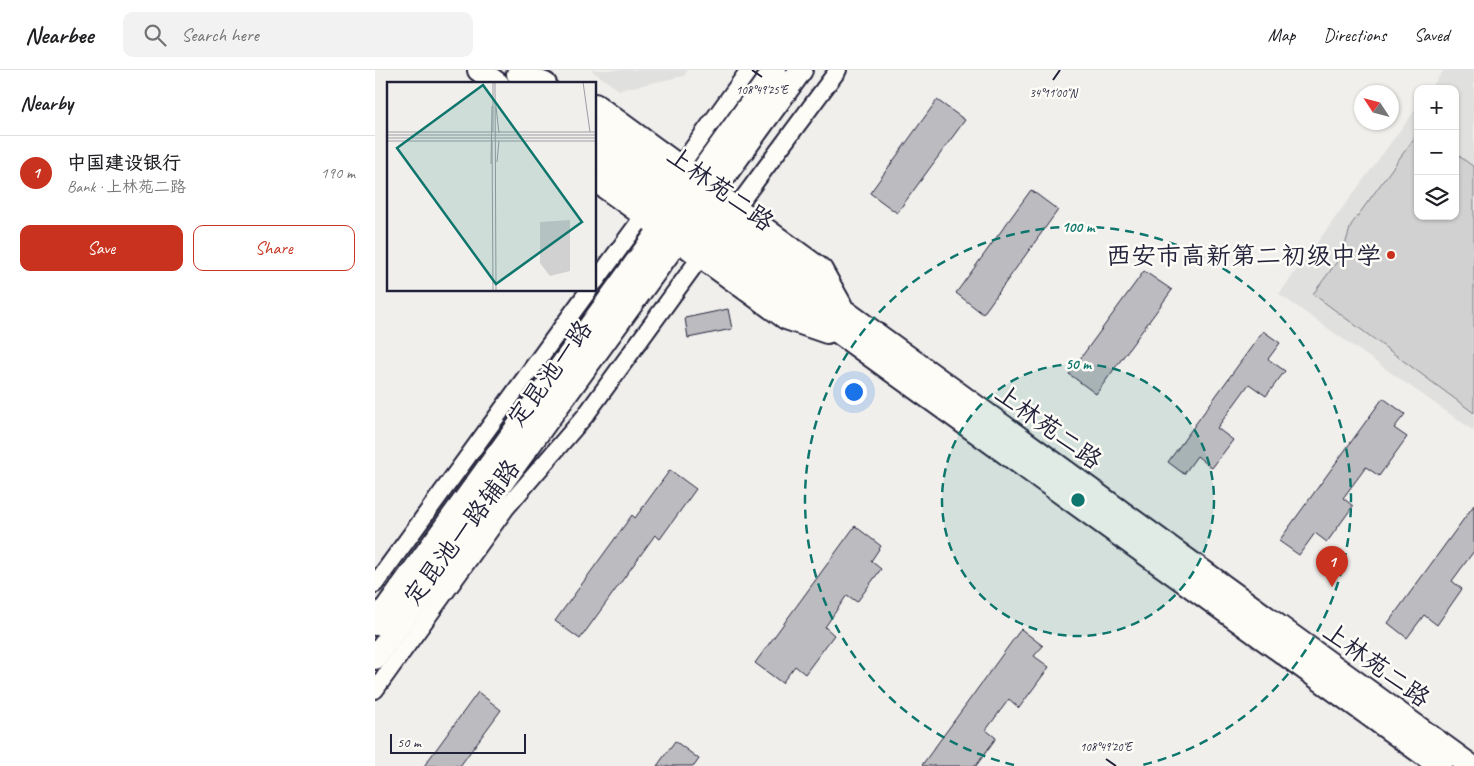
<!DOCTYPE html>
<meta charset="utf-8">
<style>
body{margin:0;font-family:Caveat,"LXGW WenKai TC",sans-serif;background:#f2f2f2;color:#202124}
.controls{position:absolute;right:15px;top:15px;display:grid;overflow:hidden;border-radius:10px;box-shadow:0 1px 4px #0004}
.controls button{width:45px;height:45px;display:grid;place-items:center;padding:0;border:0;border-bottom:1px solid #e0e0e0;background:#fff;color:#202124;font:25px sans-serif}
.compass{position:absolute;left:979px;top:15px;width:45px;height:45px;border-radius:50%;background:#fff;box-shadow:0 1px 4px #0004;rotate:306deg}
.scale{position:absolute;left:15px;bottom:12px;width:136px;box-sizing:border-box;padding-left:5px;border:2px solid #22223b;border-top:0;font-size:14px;line-height:18px;white-space:nowrap;color:#22223b;-webkit-text-stroke:4px #fdfcf7;paint-order:stroke}
.you{position:absolute;left:478px;top:321px;width:18px;height:18px;margin:-12px;border:4px solid #fff;border-radius:50%;background:#1a73e8;box-shadow:0 0 0 8px #1a73e833}
.badge{display:grid;place-items:center;width:32px;height:32px;border-radius:50%;background:#c8321e;color:#fff;font-size:16px;font-weight:700}
.pin{position:absolute;translate:-50% -41px;filter:drop-shadow(0 1px 2px #0008)}
.pin::after{content:'';position:absolute;top:26px;width:18px;height:15px;background:inherit;clip-path:polygon(0 0,100% 0,50% 100%)}
.list{margin:0;padding:0;list-style:none}
h2{display:flex;justify-content:space-between;align-items:center;height:65px;margin:0;padding:0 20px;font-size:21px}
h2 small{font-size:16px;font-weight:400;color:#757577}
.list li{display:grid;grid-template-columns:32px 1fr auto;gap:15px;align-items:center;box-sizing:border-box;height:75px;padding:0 20px;border-top:1px solid #e0e0e0}
.list b{display:block;font-size:19px;white-space:nowrap}
.list p{margin:0;font-size:16px;white-space:nowrap;color:#757577}
.list em{font-size:16px;font-style:normal;color:#757577}
.actions{display:flex;gap:10px;padding:15px 20px}
.actions a{flex:1;padding:11px 0;border:1px solid #c8321e;border-radius:10px;text-align:center;font-size:18px;color:#c8321e}
.actions .main{background:#c8321e;color:#fff}
.icon{flex:none;width:28px;height:28px;fill:none;stroke:currentColor;stroke-width:2;stroke-linecap:round;stroke-linejoin:round}
.map{position:relative;flex:none;width:1099px;height:696px;overflow:hidden}
header{display:flex;align-items:center;gap:30px;box-sizing:border-box;height:70px;padding:0 25px;background:#fff;border-bottom:1px solid #e0e0e0}
header strong{font-size:24px}
nav{display:flex;gap:28px;margin-inline-start:auto;font-size:18px}
.search{width:350px;height:45px;background:#f2f2f2;display:flex;align-items:center;gap:12px;box-sizing:border-box;padding:0 18px;border-radius:10px;color:#757577;font-size:19px}
main{display:flex}
aside{flex:1;background:#fff}
.map>svg:first-child{display:block}
.built{fill:#e0e0df}
.green{fill:#d2d1d1;stroke:#7a7a86}
.building{fill:#bcbcc0;stroke:#22223b}
.lines{fill:none;stroke-linecap:round;stroke-linejoin:round}
.street-casing{stroke:#22223b;stroke-width:20}
.secondary-casing{stroke:#22223b;stroke-width:26}
.street{stroke:#fdfcf7;stroke-width:16}
.secondary{stroke:#fdfcf7;stroke-width:22}
.ticks{fill:none;stroke:#22223b;stroke-width:2}
.ring{fill:none;stroke:#0f766e;stroke-width:2.5;stroke-dasharray:9 6}
.poi-dot{fill:#c8321e;stroke:#fdfcf7;stroke-width:2}
.labels{text-anchor:middle;stroke-width:5;stroke-linejoin:round;paint-order:stroke}
.street-label{font-size:25px;fill:#22223b;stroke:#fdfcf7}
.poi-label{font-size:25px;fill:#22223b;stroke:#fdfcf7;text-anchor:end}
.inset-road{fill:none;stroke:#9e9da5;stroke-width:1}
.view{fill:#0f766e;fill-opacity:0.15;stroke:#0f766e;stroke-width:2.5}
.inset-edge{fill:none;stroke:#22223b;stroke-width:2.5}
.ticks-label{font-size:12px;text-anchor:middle;fill:#22223b;stroke:#fdfcf7;stroke-width:5;stroke-linejoin:round;paint-order:stroke}
.centre{fill:#0f766e;stroke:#fdfcf7;stroke-width:2.5}
.ring-label{font-size:15px;text-anchor:middle;font-weight:bold;fill:#0f766e;stroke:#fdfcf7;stroke-width:5;stroke-linejoin:round;paint-order:stroke}
</style>
<header>
<strong>Nearbee</strong>
<div class="search"><svg class="icon" aria-label="search" viewBox="0 0 24 24"><circle cx="10" cy="10" r="6"/><path d="M15 15l6 6"/></svg>Search here</div>
<nav><a>Map</a><a>Directions</a><a>Saved</a></nav>
</header>
<main>
<aside>
<h2>Nearby<small></small></h2>
<ul class="list">
<li><span class="badge">1</span><div><b>中国建设银行</b><p>Bank · 上林苑二路</p></div><em>190 m</em></li>
</ul>
<div class="actions"><a class="main">Save</a><a>Share</a></div>
</aside>
<div class="map">
<svg width="1099" height="696" viewBox="0 0 1099 696">
<rect width="100%" height="100%" fill="#f0efec"/>
<filter id="ink" filterUnits="userSpaceOnUse"><feTurbulence type="fractalNoise" baseFrequency=".02" numOctaves="2"/><feDisplacementMap in="SourceGraphic" scale="10" xChannelSelector="R" yChannelSelector="G"/><feConvolveMatrix kernelMatrix="1 2 1 2 8 2 1 2 1" color-interpolation-filters="sRGB"/></filter>
<g filter="url(#ink)">
<g class="built">
<polygon points="216,0 313,0 309,6 244,20"/>
<polygon points="1069,0 1099,0 1099,361 904,224 1043,36 1043,146 1080,146 1080,19 1055,19"/>
</g>
<polygon class="green" points="1043,63 1043,146 1080,146 1080,83 1099,97 1099,343 938,224 967,185 976,155"/>
<g class="building">
<polygon points="562,30 590,50 522,143 495,123"/>
<polygon points="656,120 683,140 608,244 581,223"/>
<polygon points="769,201 797,220 721,324 694,304"/>
<polygon points="353,239 357,259 313,268 310,248"/>
<polygon points="888,261 905,273 893,289 910,301 891,326 874,314 842,358 858,370 837,398 822,386 809,404 793,392"/>
<polygon points="1008,328 1030,344 1019,358 1032,367 1004,406 991,397 968,428 978,436 952,472 940,463 924,485 904,471"/>
<polygon points="295,400 321,419 285,469 280,465 205,569 180,551 257,445 260,448"/>
<polygon points="1099,435 1099,481 1077,511 1087,519 1062,555 1049,545 1032,568 1013,553"/>
<polygon points="480,456 506,476 496,491 506,499 482,532 472,525 450,557 459,565 430,604 420,596 407,613 380,593"/>
<polygon points="646,559 668,576 659,586 674,597 644,638 634,629 611,660 621,668 601,696 548,696 547,695"/>
<polygon points="103,622 126,640 85,696 49,696"/>
<polygon points="300,671 324,689 319,696 282,696"/>
</g>
<g class="lines">
<g class="street-casing">
<g id="street">
<polyline points="298,106 374,0"/>
<polyline points="355,146 463,0"/>
<polyline points="220,212 275,137"/>
<polyline points="0,514 214,220"/>
<polyline points="0,620 131,438 210,346 332,178"/>
</g>
</g>
<g class="secondary-casing">
<g id="secondary">
<polyline points="104,0 123,14"/>
<polyline points="143,4 170,14"/>
<polyline points="220,35 446,200 465,234"/>
<polyline points="220,60 1096,696"/>
<polyline points="220,84 299,141 315,155 1065,696"/>
<polyline points="220,110 411,248 452,262"/>
<polyline points="0,554 400,0"/>
<polyline points="0,588 426,0"/>
</g>
</g>
<use href="#street" class="street"/>
<use href="#secondary" class="secondary"/>
</g>
</g>
<path class="ticks" d="M 377,0 L 387,7M 678,10 L 685,0M 731,689 L 741,696"/>
<circle cx="703" cy="430" r="136" fill="#0f766e" fill-opacity=".12"/>
<g class="ring">
<circle cx="703" cy="430" r="136"/>
<path d="M639 695A273 273 0 1 1 767 695"/>
</g>
<circle class="poi-dot" cx="1016" cy="185" r="5"/>
<g class="labels">
<g class="street-label">
<text transform="translate(346 118) rotate(36)" y="9">上林苑二路</text>
<text transform="translate(174 303) rotate(-54)" y="9">定昆池一路</text>
<text transform="translate(674 356) rotate(36)" y="9">上林苑二路</text>
<text transform="translate(86 462) rotate(-53)" y="9">定昆池一路辅路</text>
<text transform="translate(1002 594) rotate(36)" y="9">上林苑二路</text>
</g>
<g class="poi-label">
<text x="1006" y="194">西安市高新第二初级中学</text>
</g>
</g>
<g transform="translate(12 12)">
<rect width="209" height="209" fill="#f0efec"/>
<path d="M 183,138 L 183,189 L 163,194 L 153,181 L 153,140 Z" fill="#d2d1d1"/>
<path class="inset-road" d="M 106,0 L 106,50M 108,0 L 109,208M 196,0 L 203,50M 109,25 L 112,51M 0,50 L 209,50M 0,53 L 209,53M 0,56 L 209,56M 105,58 L 106,208M 0,59 L 209,59M 110,80 L 112,59M 104,82 L 105,24"/>
<path class="view" d="M 96,3 L 195,140 L 109,202 L 10,66 Z"/>
<rect width="209" height="209" class="inset-edge"/>
</g>
<g class="ticks-label">
<text x="387" y="24">108°49'25"E</text>
<text x="678" y="27">34°11'00"N</text>
<text x="731" y="681">108°49'20"E</text>
</g>
<circle cx="703" cy="430" r="8" class="centre"/>
<g class="ring-label">
<text x="703" y="162">100 m</text>
<text x="703" y="299">50 m</text>
</g>
</svg>
<div class="controls">
<button>+</button>
<button>−</button>
<button><svg class="icon" aria-label="layers" viewBox="0 0 24 24"><path d="M12 4l9 5-9 5-9-5zM3 14l9 5 9-5"/></svg></button>
</div>
<svg class="compass" viewBox="-18 -18 36 36"><path d="M0-13l5 13h-10z" fill="#e53935"/><path d="M0 13l5-13h-10z" fill="#757577"/></svg>
<div class="scale">50 m</div>
<div class="you"></div>
<div class="pin badge" style="left:957px;top:517px">1</div>
</div>
</main>
